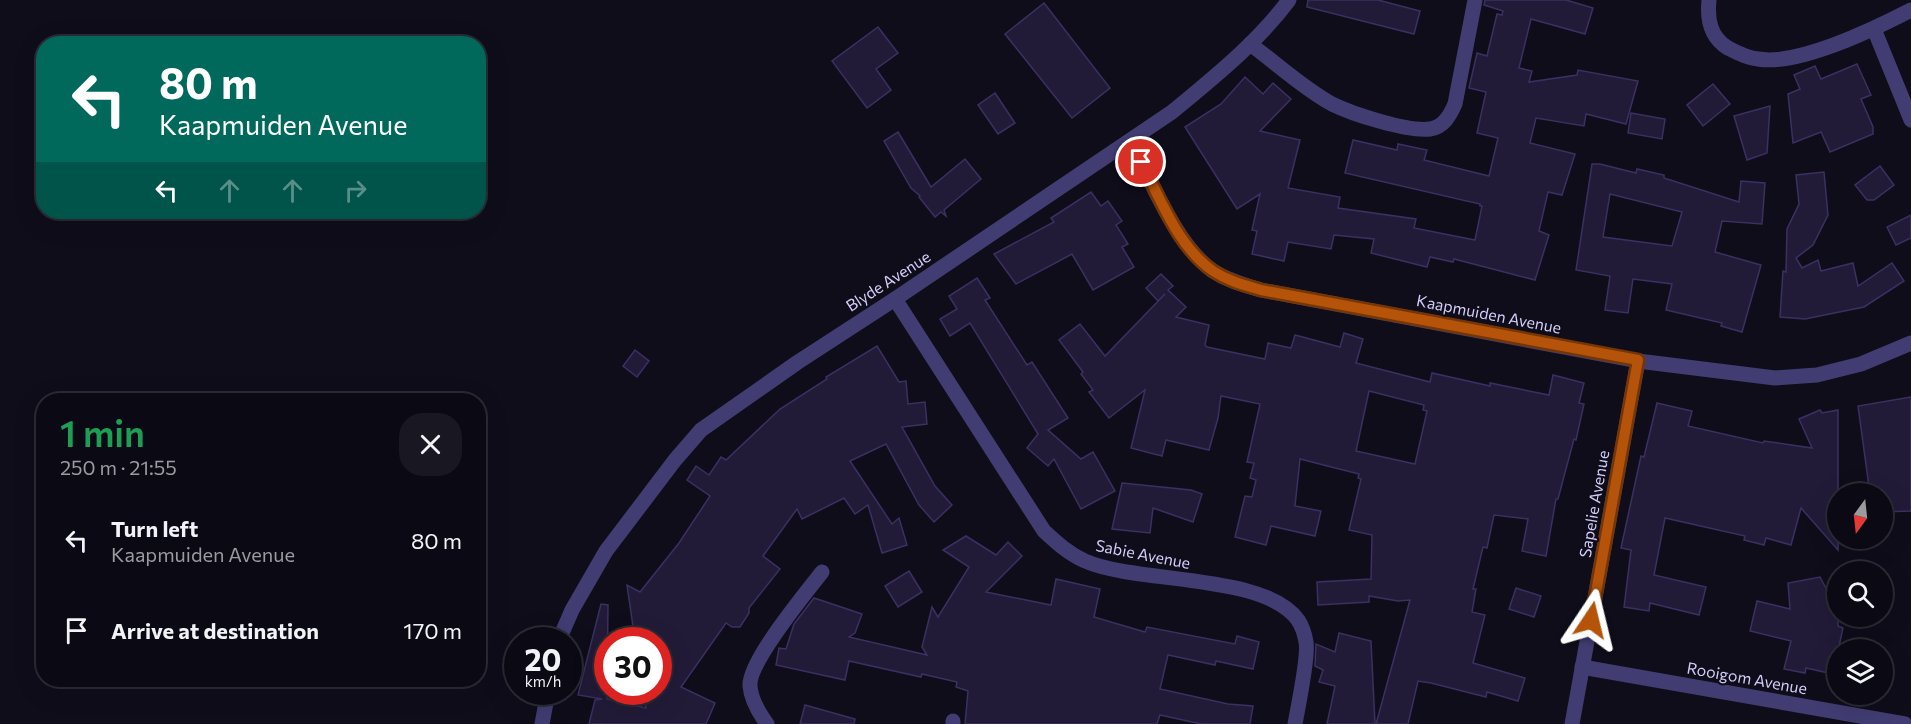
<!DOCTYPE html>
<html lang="en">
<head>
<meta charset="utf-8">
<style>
  :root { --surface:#0b0a14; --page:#191822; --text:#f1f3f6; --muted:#9a9aa0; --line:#2b2b34 }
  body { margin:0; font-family:Commissioner,sans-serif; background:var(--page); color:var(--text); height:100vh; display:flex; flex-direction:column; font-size:22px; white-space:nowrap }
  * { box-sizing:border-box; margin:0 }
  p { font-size:20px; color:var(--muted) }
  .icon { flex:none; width:33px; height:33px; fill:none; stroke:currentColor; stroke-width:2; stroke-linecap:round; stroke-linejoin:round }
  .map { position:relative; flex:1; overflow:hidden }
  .drawer { position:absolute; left:36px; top:393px; width:450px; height:294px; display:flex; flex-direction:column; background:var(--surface); border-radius:24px; box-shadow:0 6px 24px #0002,0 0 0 2px var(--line) }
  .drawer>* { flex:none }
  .guide { position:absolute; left:36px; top:36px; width:450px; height:183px; border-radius:24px; box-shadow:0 6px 24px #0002,0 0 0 2px var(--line); background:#00695c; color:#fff; overflow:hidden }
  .needle { width:39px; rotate:195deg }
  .buttons { position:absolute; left:1827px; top:483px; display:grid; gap:12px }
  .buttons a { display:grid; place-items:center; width:66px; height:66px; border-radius:50%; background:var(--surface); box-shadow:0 6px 24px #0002,0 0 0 2px var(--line); font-size:30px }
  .speed { position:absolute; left:504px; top:627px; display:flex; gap:12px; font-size:30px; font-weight:700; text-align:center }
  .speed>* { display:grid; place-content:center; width:78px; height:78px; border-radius:50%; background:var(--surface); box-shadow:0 6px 24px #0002,0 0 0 2px var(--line); line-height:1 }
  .speed small { font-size:15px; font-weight:400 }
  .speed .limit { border:9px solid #d22; background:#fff; color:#111 }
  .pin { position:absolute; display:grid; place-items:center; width:51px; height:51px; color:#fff; margin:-26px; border:3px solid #fff; border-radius:50%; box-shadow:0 2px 6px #0007 }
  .me { position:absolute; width:66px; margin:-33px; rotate:10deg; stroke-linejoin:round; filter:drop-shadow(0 0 4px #0008) }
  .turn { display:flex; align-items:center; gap:21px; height:126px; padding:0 24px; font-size:27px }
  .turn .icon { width:78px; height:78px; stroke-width:2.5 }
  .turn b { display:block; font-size:42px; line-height:51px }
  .lanes { display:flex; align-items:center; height:57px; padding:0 24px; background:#0003; justify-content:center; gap:30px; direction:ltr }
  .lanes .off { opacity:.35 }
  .round { display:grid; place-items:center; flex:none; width:63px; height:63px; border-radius:24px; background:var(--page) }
  .summary { display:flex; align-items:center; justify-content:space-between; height:102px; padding:0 24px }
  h1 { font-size:36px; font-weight:600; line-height:45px; color:#1e9e55 }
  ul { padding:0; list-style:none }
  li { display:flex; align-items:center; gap:18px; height:90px; padding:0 24px }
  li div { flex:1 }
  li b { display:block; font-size:22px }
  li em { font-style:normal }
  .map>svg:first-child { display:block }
</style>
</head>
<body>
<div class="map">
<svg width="1911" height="724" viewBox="0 0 1911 724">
  <rect width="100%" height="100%" fill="#0f0d1a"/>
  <!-- building -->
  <g fill="#221b38" stroke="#3b3062" stroke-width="1.5" fill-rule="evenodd">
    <polygon points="1308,0 1378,0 1420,11 1414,34 1307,7"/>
    <polygon points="1485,0 1566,0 1593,8 1585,34 1531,19 1519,68 1532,71 1529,82 1577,75 1578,70 1638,81 1626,124 1586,114 1584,126 1536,118 1530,143 1575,154 1562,195 1548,192 1539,231 1549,235 1535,280 1454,259 1453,262 1430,257 1427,267 1371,253 1374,239 1334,235 1331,249 1288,242 1284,261 1252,254 1257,231 1252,230 1260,194 1237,209 1185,127 1221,104 1245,77 1263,94 1273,83 1291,99 1260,131 1300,140 1288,188 1340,197 1338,208 1416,219 1414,228 1475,240 1482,206 1480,206 1480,204 1345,173 1353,140 1397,150 1398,144 1427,150 1424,160 1489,176 1498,138 1477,133 1486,92 1469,88 1477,53 1487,56 1497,14 1502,15 1503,11 1484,5"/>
    <polygon points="1044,3 1110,88 1072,118 1005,34"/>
    <polygon points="878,27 898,53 876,69 891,90 867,108 832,61"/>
    <polygon points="1857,64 1871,95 1861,99 1873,127 1873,134 1830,152 1821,132 1793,143 1788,94 1800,89 1794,75 1815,66 1821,79"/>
    <polygon points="1713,84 1730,104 1703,126 1687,105"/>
    <polygon points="995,93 1015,123 998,134 978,105"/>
    <polygon points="1770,106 1767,153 1747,160 1734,116"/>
    <polygon points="1631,113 1665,119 1662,139 1628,133"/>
    <polygon points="898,132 931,187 965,159 981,179 944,210 946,216 941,212 935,217 919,197 920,196 911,188 884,141"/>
    <path d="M 1592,164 L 1600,164 L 1636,173 L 1637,169 L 1664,175 L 1664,178 L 1739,202 L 1741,181 L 1765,183 L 1762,224 L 1722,221 L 1715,252 L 1761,265 L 1742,332 L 1721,326 L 1722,323 L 1666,310 L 1672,284 L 1633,279 L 1628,313 L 1605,310 L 1610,276 L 1576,270 ZM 1610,194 L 1682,212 L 1672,246 L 1603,237 Z"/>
    <polygon points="1880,166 1894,185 1874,200 1867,200 1855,185"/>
    <polygon points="1824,172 1828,215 1813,245 1796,258 1802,268 1818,260 1821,271 1853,263 1858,286 1892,263 1904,281 1864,307 1805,319 1780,317 1783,271 1786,272 1787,229 1799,204 1796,175"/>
    <polygon points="1091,192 1101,206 1108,201 1122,221 1116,225 1128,244 1122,247 1134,267 1093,290 1072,254 1016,284 994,254 1054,222 1051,218"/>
    <polygon points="1911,215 1911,238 1896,245 1887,227"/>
    <path d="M 1161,274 L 1173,286 L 1168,290 L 1186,307 L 1176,317 L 1209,325 L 1205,345 L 1207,347 L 1265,359 L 1268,343 L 1291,348 L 1295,335 L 1340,347 L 1344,333 L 1363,339 L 1356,363 L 1430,382 L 1432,373 L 1490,386 L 1490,383 L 1549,395 L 1553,375 L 1584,383 L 1579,403 L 1584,404 L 1576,440 L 1574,439 L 1558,499 L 1556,499 L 1546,556 L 1522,551 L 1528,519 L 1494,515 L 1487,548 L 1483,547 L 1473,589 L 1476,589 L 1472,612 L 1485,615 L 1473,663 L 1525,678 L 1518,701 L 1487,692 L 1486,697 L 1431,683 L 1418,681 L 1408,724 L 1376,724 L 1410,600 L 1398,601 L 1369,596 L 1369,602 L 1318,605 L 1317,582 L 1371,579 L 1372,535 L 1349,530 L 1361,479 L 1358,478 L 1359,474 L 1300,459 L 1295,506 L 1321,511 L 1315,536 L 1271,526 L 1266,545 L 1235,537 L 1245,496 L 1252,497 L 1256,480 L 1250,478 L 1254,463 L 1247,462 L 1260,404 L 1221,396 L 1218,418 L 1209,450 L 1166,440 L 1162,456 L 1131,448 L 1145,390 L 1109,418 L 1089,392 L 1093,390 L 1081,374 L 1083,372 L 1059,340 L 1080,324 L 1105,356 L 1165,294 L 1158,301 L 1146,288 ZM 1369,391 L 1424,405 L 1423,410 L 1427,411 L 1415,464 L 1356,451 Z"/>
    <polygon points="977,278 990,298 985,300 1027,365 1032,362 1068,418 1048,430 1081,459 1093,452 1115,491 1081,509 1054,459 1048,466 1027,448 1038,434 970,323 950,336 940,319 957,309 949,296"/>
    <polygon points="877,346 899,382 906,381 908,404 925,402 927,424 902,427 935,486 952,505 934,522 919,505 886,444 850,461 892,524 899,518 907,545 882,553 868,505 855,514 844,498 802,519 797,509 763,556 780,569 749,608 749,613 740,627 732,627 726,623 681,687 715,703 706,724 589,724 595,700 602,699 578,695 601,604 608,605 607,699 646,708 643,693 658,692 658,640 635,640 627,585 640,592 679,543 710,496 687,480 696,466 709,475 721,457 726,460 780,409 827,379 826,377"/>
    <polygon points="635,350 649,361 637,377 623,366"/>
    <polygon points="1911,397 1911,511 1882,512 1882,494 1870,494 1858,406"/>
    <polygon points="1657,403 1692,411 1688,426 1763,443 1764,441 1812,448 1799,419 1820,410 1822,413 1838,410 1838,550 1801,508 1791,545 1766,538 1764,545 1744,540 1745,536 1665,518 1654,575 1706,587 1699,615 1650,603 1649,611 1624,607 1631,550 1621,548 1641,456 1644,457"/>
    <polygon points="1122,483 1191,490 1202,494 1193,522 1153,508 1150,533 1112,529"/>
    <polygon points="966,536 996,555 1008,542 1022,556 986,592 1051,605 1056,579 1100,589 1094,617 1145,632 1147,627 1235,644 1237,636 1259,642 1253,669 1216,661 1215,665 1168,655 1160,689 1228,704 1253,706 1250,724 1201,724 1160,715 1157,724 965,724 968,691 956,687 957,682 922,674 921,677 849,661 845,680 776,665 779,648 786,649 794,624 814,598 862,614 855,633 849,637 927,655 922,647 932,607 938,617 969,567 943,550"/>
    <polygon points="909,571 922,592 898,607 885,586"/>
    <polygon points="1820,577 1838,611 1838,626 1843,628 1833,674 1806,668 1805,673 1784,669 1791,641 1750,631 1757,601 1790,609 1788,583"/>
    <polygon points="1516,588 1541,596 1534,617 1509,609"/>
    <polygon points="1339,633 1371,641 1375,724 1327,724 1335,686 1319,682 1323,670 1315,666 1316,644 1335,652"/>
    <polygon points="805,705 855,719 854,724 800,724"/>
  </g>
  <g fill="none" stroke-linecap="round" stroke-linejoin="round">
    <!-- minor -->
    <g stroke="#413d73" stroke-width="15">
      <path d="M 1709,0 C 1707,19 1710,37 1728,48 C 1738,53 1747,58 1758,59 C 1799,66 1874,29 1911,10"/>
      <polyline points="1874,29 1911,120"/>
      <path d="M 1250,44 C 1276,63 1304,89 1332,104 C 1352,114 1408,132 1430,129 C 1444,127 1450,115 1455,104 L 1475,0"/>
      <path d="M 1131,142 C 1151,181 1177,246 1213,271 C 1228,281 1245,285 1261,290 L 1638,361 L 1775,378 L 1817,375 L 1861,364 L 1911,343"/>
      <path d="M 895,299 L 1044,531 C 1057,543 1069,554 1085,561 C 1137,584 1265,573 1298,620 C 1302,626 1305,636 1306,642 C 1309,655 1298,707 1295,724"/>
      <path d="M 559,640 L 572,610 L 606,551 L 675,460 L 701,430 L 798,362 L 895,299 L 1172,112 C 1213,78 1257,43 1289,0"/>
      <polyline points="1582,667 1905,724"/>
      <polyline points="542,724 548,692"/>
      <path d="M 767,724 C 759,713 751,699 750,686 C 748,662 806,593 822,572"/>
      <polyline points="953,724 953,721"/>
      <polyline points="1572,724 1638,361"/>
    </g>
  </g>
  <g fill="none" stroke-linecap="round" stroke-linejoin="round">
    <defs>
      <path id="route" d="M 1141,162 C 1161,199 1177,246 1213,271 C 1228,281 1244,285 1261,290 L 1638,360 L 1591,620"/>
    </defs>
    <!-- route casing -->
    <use href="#route" stroke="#753606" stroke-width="15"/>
    <!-- route -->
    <use href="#route" stroke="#b45309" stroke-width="10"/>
  </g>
  <g text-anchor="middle" stroke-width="4.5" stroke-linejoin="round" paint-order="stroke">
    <!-- street labels -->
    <g font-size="16" fill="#d2ccf9" stroke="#0f0d1a">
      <text transform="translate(888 281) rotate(-33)" y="6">Blyde Avenue</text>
      <text transform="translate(1489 314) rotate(11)" y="6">Kaapmuiden Avenue</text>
      <text transform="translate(1594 504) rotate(-80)" y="6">Sapelie Avenue</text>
      <text transform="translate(1143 554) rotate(11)" y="6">Sabie Avenue</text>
      <text transform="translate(1747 678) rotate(10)" y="6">Rooigom Avenue</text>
    </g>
  </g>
</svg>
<div class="buttons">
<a><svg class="needle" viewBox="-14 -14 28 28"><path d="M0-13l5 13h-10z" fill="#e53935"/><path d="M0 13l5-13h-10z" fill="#9a9aa0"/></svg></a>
<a><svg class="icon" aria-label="search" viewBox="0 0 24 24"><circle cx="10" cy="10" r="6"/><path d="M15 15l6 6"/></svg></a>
<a><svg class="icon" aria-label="layers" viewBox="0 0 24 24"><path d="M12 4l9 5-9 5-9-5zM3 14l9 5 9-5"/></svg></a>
</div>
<div class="speed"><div>20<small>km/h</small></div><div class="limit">30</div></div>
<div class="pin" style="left:1141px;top:162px;background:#d93025"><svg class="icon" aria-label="arrive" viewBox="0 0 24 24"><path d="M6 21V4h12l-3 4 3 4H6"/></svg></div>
<svg class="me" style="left:1591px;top:620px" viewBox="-20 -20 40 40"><path d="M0-17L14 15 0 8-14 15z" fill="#b45309" stroke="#fff" stroke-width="4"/></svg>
<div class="guide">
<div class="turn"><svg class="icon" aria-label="left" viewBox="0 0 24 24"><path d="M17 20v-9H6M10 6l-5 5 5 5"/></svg><div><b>80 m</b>Kaapmuiden Avenue</div></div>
<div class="lanes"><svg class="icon" aria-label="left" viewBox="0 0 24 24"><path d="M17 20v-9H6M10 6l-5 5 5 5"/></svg><svg class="icon off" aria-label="ahead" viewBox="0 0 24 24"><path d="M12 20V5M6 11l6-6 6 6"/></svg><svg class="icon off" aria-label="ahead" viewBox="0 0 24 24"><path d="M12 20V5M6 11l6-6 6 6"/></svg><svg class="icon off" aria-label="right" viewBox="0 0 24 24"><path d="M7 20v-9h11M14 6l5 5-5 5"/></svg></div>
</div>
<section class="drawer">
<div class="summary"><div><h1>1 min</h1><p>250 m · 21:55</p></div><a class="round"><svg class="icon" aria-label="close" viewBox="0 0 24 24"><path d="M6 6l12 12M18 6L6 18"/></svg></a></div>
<ul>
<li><svg class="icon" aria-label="left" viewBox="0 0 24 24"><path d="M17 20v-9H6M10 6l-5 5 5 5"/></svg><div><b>Turn left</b><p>Kaapmuiden Avenue</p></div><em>80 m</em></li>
<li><svg class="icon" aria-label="arrive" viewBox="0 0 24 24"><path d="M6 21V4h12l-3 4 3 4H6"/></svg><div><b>Arrive at destination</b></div><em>170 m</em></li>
</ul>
</section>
</div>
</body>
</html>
